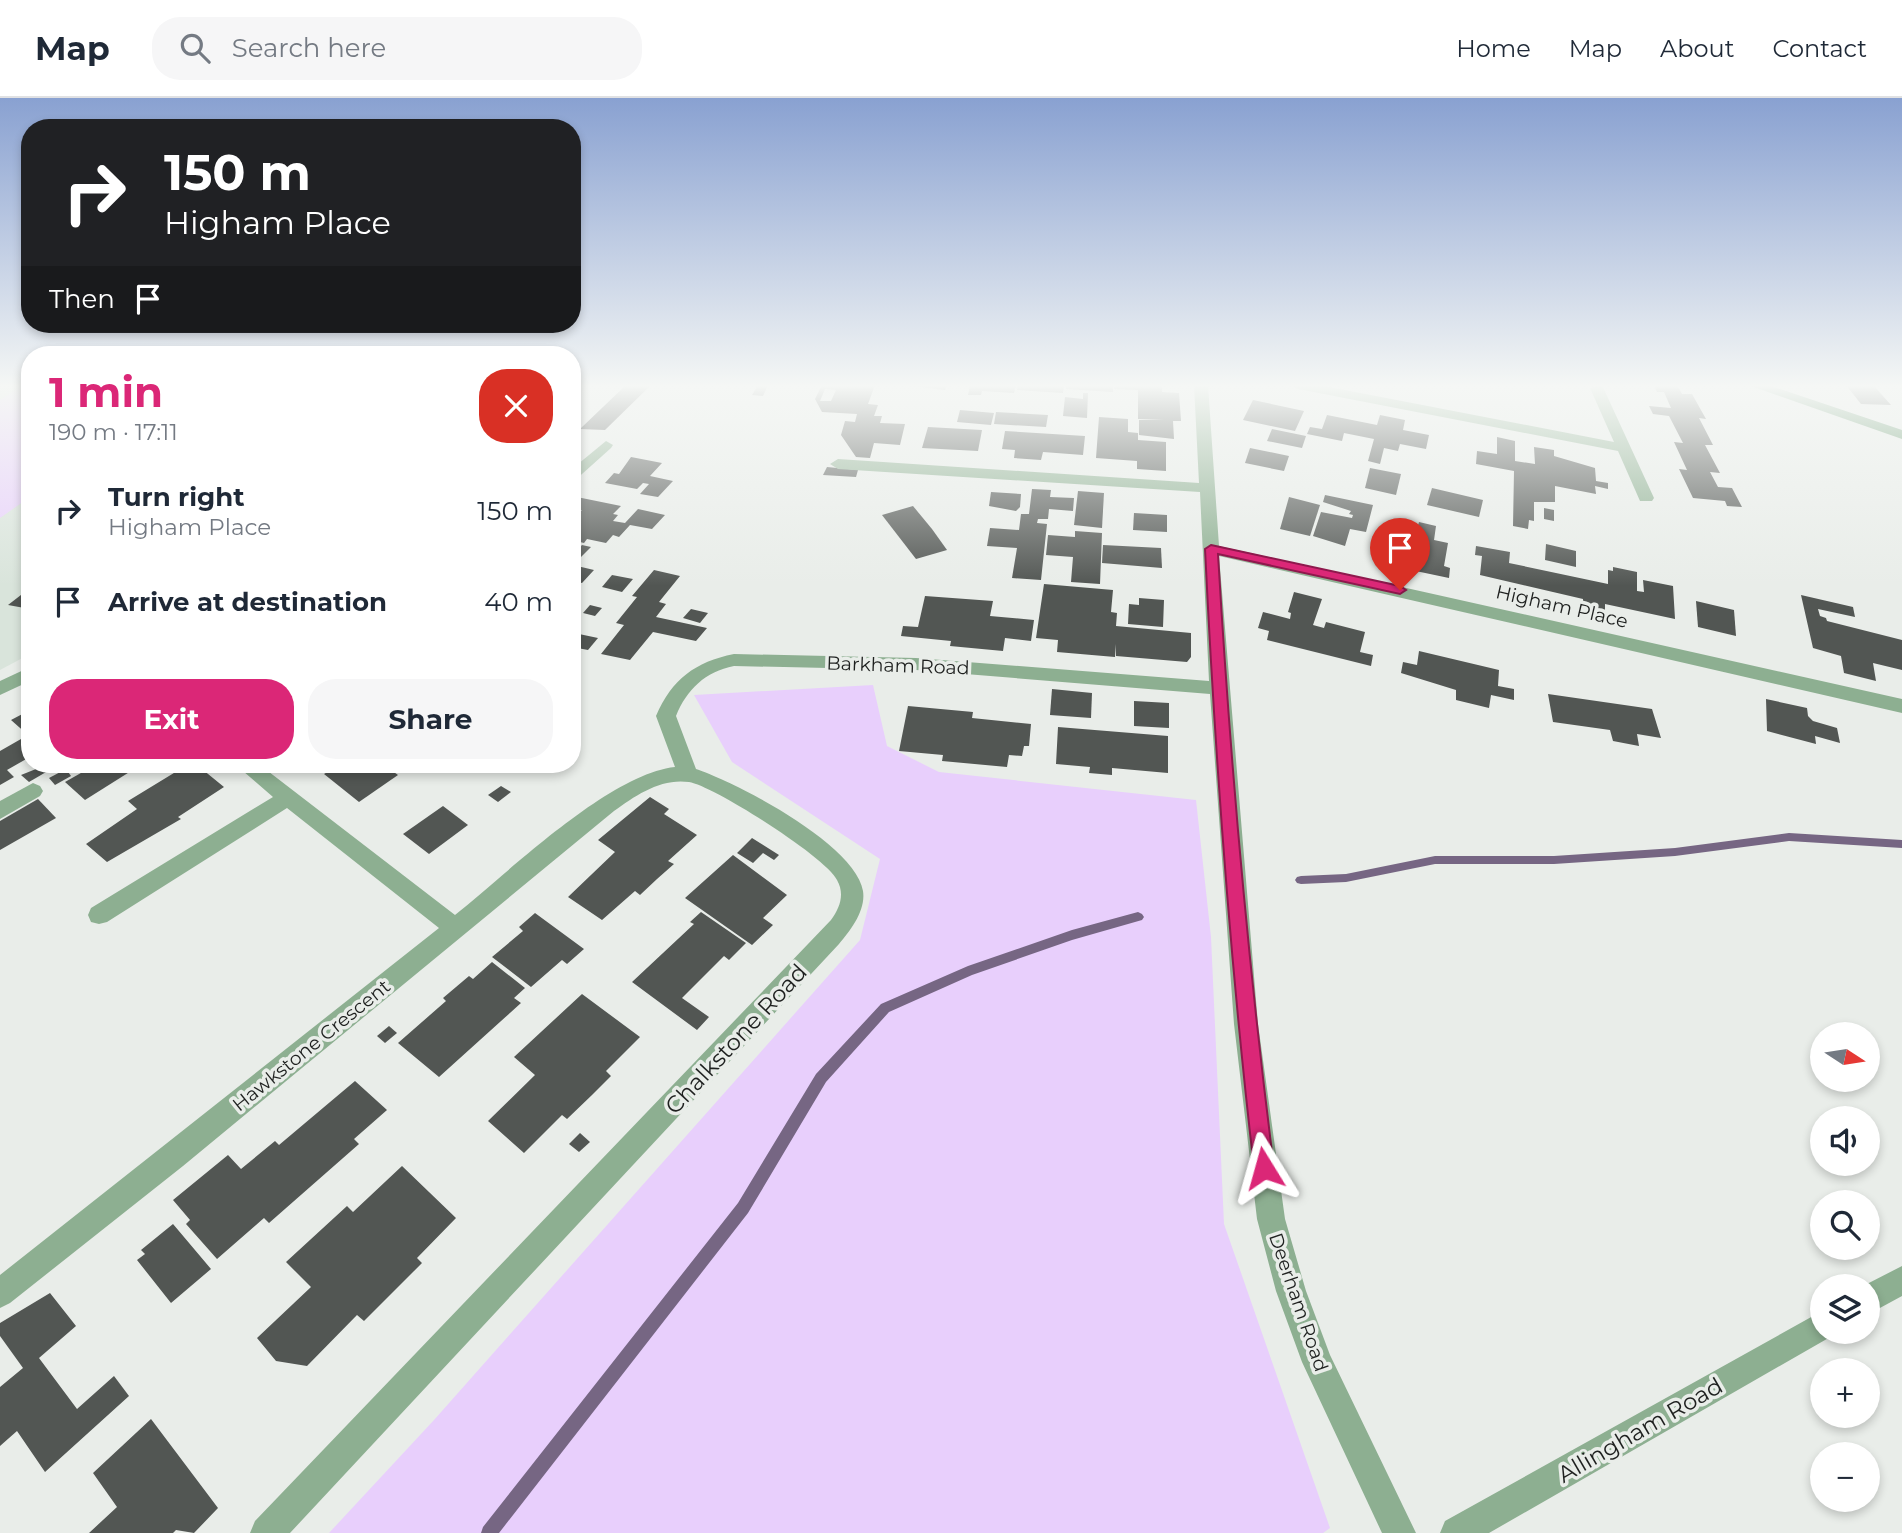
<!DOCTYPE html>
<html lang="en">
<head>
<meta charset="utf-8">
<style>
  :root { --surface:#fff; --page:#f6f6f7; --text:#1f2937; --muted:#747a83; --line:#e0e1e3; --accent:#db2777 }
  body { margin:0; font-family:Montserrat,sans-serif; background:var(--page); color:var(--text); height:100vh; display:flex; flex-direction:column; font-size:26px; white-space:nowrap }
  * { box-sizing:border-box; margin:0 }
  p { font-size:23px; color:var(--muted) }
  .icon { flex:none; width:38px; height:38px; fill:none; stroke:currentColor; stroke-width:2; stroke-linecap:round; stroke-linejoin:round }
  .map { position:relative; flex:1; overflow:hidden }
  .panel { position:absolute; left:21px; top:248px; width:560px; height:427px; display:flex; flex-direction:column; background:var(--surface); border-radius:28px; box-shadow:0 4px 10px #0003 }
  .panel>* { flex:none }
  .hud { position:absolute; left:21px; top:21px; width:560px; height:214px; border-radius:28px; box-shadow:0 4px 10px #0003; background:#202124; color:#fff; overflow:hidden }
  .needle { width:46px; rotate:102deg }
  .tools { position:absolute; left:1810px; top:924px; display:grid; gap:14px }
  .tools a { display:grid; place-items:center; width:70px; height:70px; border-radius:50%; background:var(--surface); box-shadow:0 4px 10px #0003; font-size:35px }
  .pin { position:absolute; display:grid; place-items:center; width:60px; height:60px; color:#fff; margin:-72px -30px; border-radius:50% 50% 50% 0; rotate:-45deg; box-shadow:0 0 7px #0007 }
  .pin .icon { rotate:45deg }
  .me { position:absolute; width:77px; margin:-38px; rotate:352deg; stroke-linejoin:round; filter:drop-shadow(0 0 5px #0008) }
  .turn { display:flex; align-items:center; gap:24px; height:147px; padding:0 28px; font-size:32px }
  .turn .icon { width:91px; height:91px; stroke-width:2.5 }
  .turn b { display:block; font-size:49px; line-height:60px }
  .then { display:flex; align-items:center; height:66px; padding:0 28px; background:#0003; gap:14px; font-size:26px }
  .round { display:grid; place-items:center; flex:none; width:74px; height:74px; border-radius:28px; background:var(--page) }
  .summary { display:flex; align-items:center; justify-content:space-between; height:119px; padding:0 28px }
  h1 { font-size:42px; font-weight:700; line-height:52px; color:var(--accent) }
  .action { display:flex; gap:14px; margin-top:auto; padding:14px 28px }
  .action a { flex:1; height:80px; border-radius:28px; background:var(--accent); color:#fff; font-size:28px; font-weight:700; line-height:80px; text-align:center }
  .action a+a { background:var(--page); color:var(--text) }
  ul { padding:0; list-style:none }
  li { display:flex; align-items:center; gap:21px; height:91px; padding:0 28px }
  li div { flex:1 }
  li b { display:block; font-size:26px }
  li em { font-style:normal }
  header { display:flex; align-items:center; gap:42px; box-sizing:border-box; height:98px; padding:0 35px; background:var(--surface); border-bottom:2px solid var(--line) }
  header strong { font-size:33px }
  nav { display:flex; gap:38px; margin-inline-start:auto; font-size:24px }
  .search { width:490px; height:63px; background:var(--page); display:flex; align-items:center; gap:18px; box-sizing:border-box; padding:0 24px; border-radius:28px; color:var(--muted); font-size:26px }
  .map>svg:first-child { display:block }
</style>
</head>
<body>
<header>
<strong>Map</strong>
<div class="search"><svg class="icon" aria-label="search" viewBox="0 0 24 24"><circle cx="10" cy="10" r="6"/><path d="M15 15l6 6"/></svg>Search here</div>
<nav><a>Home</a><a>Map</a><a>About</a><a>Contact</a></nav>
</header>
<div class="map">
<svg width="1902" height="1435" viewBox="0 0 1902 1435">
  <rect width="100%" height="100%" fill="#e9ede9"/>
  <!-- built -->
  <polygon fill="#d9e4db" points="0,287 30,287 30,556 0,572"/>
  <!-- green -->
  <g fill="#e8cffc">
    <polygon points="14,287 30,287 30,399 0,420 0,302 20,289"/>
    <polygon points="873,587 887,648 939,674 1196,702 1211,839 1224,1126 1330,1430 1323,1435 329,1435 434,1322 860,842 880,761 732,664 694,597"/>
  </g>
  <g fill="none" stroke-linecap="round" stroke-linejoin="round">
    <!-- stream -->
    <g fill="#766683" fill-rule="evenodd">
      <polygon points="1789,735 1902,742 1902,750 1789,743 1675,758 1554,766 1435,766 1346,784 1301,786 1297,785 1295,782 1297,779 1301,778 1346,776 1435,758 1554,758 1675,750"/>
      <polygon points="1138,814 1142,816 1144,819 1142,822 1072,842 972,877 889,914 826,984 748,1115 499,1435 481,1435 483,1429 738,1105 816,976 881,906 968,868 1072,832"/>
    </g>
  </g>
  <!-- building -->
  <g fill="#525653" fill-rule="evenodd">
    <polygon points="626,287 651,287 605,332 580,331"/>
    <polygon points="758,287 768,287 763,298 752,297"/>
    <path d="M 822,287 L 875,287 L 868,306 L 878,307 L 874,318 L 882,318 L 880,325 L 905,326 L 900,347 L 874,345 L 870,360 L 856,359 L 841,337 L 845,323 L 855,324 L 857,316 L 822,314 L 815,301 ZM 825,291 L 836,292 L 831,303 L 820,303 Z"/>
    <polygon points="905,287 947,287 945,292"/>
    <polygon points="970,287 1016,287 1014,295 982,293 981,297 968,297"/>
    <polygon points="1018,287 1064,287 1063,295 1017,292"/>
    <polygon points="1066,287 1113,287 1113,294 1066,291"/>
    <polygon points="1115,287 1162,287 1162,294 1179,295 1181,323 1173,323 1174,341 1139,337 1139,322 1164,322 1138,321 1138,292 1114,291"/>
    <polygon points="1654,287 1677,287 1682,296 1692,296 1706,321 1699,320 1713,347 1705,347 1720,375 1710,374 1718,389 1732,390 1742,409 1727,408 1725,403 1693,400 1679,371 1687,372 1674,344 1683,345 1669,318 1653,316 1649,308 1671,310 1664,294 1657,294"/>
    <polygon points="1846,287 1873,287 1891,307 1861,306"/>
    <polygon points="1083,295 1088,295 1087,320 1063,318 1065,299 1083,301"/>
    <polygon points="1253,302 1304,313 1295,333 1243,322"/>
    <polygon points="960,312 994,315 991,327 957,324"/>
    <polygon points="996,314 1048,317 1046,329 994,326"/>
    <polygon points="1327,317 1377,327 1380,317 1405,322 1403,332 1429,337 1426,351 1400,346 1398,353 1384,350 1380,366 1368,363 1374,341 1344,335 1342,343 1307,336 1310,329 1322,331"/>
    <polygon points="1099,319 1128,321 1128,334 1138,335 1138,342 1166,344 1166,373 1137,371 1137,363 1096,360"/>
    <polygon points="928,329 982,332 978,353 922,350"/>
    <polygon points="1272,331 1306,338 1302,350 1267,343"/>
    <polygon points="1005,333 1085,338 1083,357 1043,354 1041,362 1014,360 1015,352 1002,351"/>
    <polygon points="1497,339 1515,343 1515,363 1535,366 1534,349 1554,352 1554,358 1595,370 1596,383 1608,385 1608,391 1595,388 1596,396 1555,388 1555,404 1534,404 1534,423 1529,422 1528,431 1513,428 1514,373 1476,366 1477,353 1497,356"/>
    <polygon points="1250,350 1289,358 1284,373 1245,365"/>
    <polygon points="631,359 662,365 650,378 673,383 658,399 640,396 649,386 643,385 637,391 605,385 614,375 619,376"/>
    <polygon points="827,369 858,372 856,379 823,377"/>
    <polygon points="1370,370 1401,376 1396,397 1365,390"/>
    <polygon points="1432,390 1483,402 1479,419 1427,407"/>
    <polygon points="1032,391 1051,392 1050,399 1074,400 1073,413 1049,411 1048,421 1038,421 1037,425 1047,426 1041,482 1012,480 1017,450 987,448 990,430 1019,432 1021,416 1029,416"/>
    <polygon points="1078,393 1104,395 1102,430 1074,427"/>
    <polygon points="991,394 1021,396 1020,409 1016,413 989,408"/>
    <polygon points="1325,397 1373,407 1366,434 1350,431 1345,448 1313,438 1321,414 1352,420 1353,417 1349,416 1351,413 1323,404"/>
    <polygon points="572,398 621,408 613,416 618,417 613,423 625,425 638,411 665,417 652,431 630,427 619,439 613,437 606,445 587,441 584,445 572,442 572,420 582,412 578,412 572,418"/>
    <polygon points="1289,399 1320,407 1310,438 1280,431"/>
    <polygon points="913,408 932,431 947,452 916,461 882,417"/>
    <polygon points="1544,410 1554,412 1554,423 1544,421"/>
    <polygon points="1134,415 1167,417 1167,434 1133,432"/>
    <polygon points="1419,424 1436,428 1434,442 1448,445 1444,468 1450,470 1449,480 1411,472 1413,460 1379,453 1386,425 1417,431"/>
    <polygon points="1075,433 1102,435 1100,486 1071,484 1073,459 1046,457 1048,437 1075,439"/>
    <polygon points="1546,446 1576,453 1576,469 1545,462"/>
    <polygon points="582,447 591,449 573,467 594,472 582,485 572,483 572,451 577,452"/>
    <polygon points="1103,447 1161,450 1162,470 1102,465"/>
    <polygon points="1476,448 1510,454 1509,465 1608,486 1608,472 1613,473 1613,469 1637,474 1637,493 1644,494 1643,482 1673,488 1675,521 1605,506 1605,512 1583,507 1583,501 1480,477 1482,458 1475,457"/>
    <polygon points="654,472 680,478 659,504 666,506 656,519 707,530 696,543 653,534 630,562 601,556 624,527 616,525 637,499 632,498"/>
    <polygon points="612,477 633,481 622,494 602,489"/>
    <polygon points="1044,486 1113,492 1111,514 1117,515 1116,528 1191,535 1191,559 1187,564 1116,558 1116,546 1115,559 1057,554 1058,542 1036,540"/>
    <polygon points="30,490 30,511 8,507"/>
    <polygon points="1294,494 1322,501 1313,527 1324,530 1326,524 1365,534 1360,554 1373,557 1371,568 1267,542 1269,533 1258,530 1263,514 1290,521 1291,515 1288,514"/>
    <polygon points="1801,497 1853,509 1855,519 1818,511 1820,518 1826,520 1827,523 1902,542 1902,572 1873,565 1876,583 1844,575 1841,558 1813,550"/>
    <polygon points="925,498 993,503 990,518 1034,522 1031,543 1005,540 1003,553 950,548 951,543 901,538 903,528 918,529"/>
    <polygon points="1139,500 1164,502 1163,529 1128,526 1129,506 1139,507"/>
    <polygon points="1696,503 1734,512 1736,538 1698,529"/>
    <polygon points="590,507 602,510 595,518 583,515"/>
    <polygon points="691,511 708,515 700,525 683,520"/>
    <polygon points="579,536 598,540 588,552 572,549"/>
    <polygon points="1419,553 1499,572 1498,588 1514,591 1514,602 1491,597 1489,610 1456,602 1456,592 1401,575 1403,564 1417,567"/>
    <polygon points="1052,591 1092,595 1091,620 1050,617"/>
    <polygon points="1548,596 1652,611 1661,640 1637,636 1639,648 1613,643 1610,632 1553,624"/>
    <polygon points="1766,601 1807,610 1808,618 1813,623 1837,630 1840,645 1815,638 1816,646 1767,633"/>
    <polygon points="1134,603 1169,605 1169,630 1134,628"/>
    <polygon points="908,608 973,614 972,620 1031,626 1029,648 1024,648 1022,658 1009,657 1007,669 942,663 943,657 899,653"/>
    <polygon points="30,612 30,662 28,660 7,672 14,679 0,687 0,653 28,637 11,622"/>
    <polygon points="1058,629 1168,638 1168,675 1112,670 1112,677 1089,675 1090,669 1056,666"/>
    <polygon points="46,667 53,670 29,684 21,677"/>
    <polygon points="95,667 138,667 139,668 85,702 65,684"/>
    <polygon points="187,667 197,667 224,689 178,719 181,721 107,764 86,746 137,711 128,703"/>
    <polygon points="339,667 384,667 398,677 359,704 324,676"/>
    <polygon points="66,671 71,678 55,687 49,680"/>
    <polygon points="501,688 511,694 498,704 488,697"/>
    <polygon points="650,699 669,711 664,716 697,737 668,763 674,766 657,781 640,797 635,793 602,822 568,799 615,754 598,742"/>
    <polygon points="38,701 56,720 0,752 0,723"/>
    <polygon points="443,708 468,727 429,756 403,736"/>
    <polygon points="752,740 779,757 774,762 763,755 753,765 737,755"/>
    <polygon points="733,757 787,797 763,820 773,827 752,847 685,800"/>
    <polygon points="701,814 746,845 729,862 724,858 682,900 709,919 697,932 632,884 694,826 690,824"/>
    <polygon points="535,815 584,851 567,866 562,862 531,889 492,859 523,833 519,829"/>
    <polygon points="492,864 525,890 514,900 521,905 439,979 398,945 446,903 443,900 469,878 473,881"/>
    <polygon points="582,896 640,939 606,973 611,978 592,997 567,1021 562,1017 524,1055 488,1023 535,977 514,959"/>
    <polygon points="389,928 397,935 385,945 377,938"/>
    <polygon points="355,983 387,1012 354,1041 359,1046 269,1125 264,1120 217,1161 186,1126 190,1122 173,1102 228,1057 241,1071 275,1043 279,1047"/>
    <polygon points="580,1035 590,1044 579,1054 569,1046"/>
    <polygon points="402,1068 456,1120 417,1160 422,1165 364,1223 357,1217 307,1268 276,1263 257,1240 311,1189 286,1164 347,1108 353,1114"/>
    <polygon points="173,1126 211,1171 171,1205 137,1162 145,1156 141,1152"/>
    <polygon points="50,1195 76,1228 39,1260 77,1311 114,1278 129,1298 45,1374 17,1333 0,1348 0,1289 23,1270 0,1238 0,1225"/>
    <polygon points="151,1321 218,1410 194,1435 176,1432 173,1435 89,1435 117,1409 93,1375"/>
  </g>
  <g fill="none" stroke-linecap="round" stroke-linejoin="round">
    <!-- street -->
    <g fill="#8daf91" fill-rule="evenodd">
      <path d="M 1194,287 L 1208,287 L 1219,448 L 1902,601 L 1902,615 L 1219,458 L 1258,926 L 1285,1121 L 1306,1193 L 1330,1257 L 1416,1435 L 1382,1435 L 1302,1264 L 1276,1193 L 1257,1121 L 1234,926 L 1210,596 L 916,572 L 734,568 C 705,574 687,591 676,618 L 696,671 C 738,685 856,747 863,793 C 866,812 851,832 839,846 L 290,1435 L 250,1435 L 255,1423 L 831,822 C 840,810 845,796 837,782 C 827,760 714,688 689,684 C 661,680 636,697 614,713 L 183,1068 L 10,1205 L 0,1210 L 0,1177 L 439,830 L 287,710 L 107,824 L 99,826 L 91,824 L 88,817 L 91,810 L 273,699 L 236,667 L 260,667 L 455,817 C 509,774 609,676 675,669 L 656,618 C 672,581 695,564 734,556 L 916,560 L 1209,583 L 1200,394 L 838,371 L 830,366 L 838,361 L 1199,385 Z"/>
      <polygon points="1291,287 1319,287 1614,344 1590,290 1602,287 1654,400 1652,403 1640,403 1618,353 1298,291"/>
      <polygon points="606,343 613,347 611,350 572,385 572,371"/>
      <polygon points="30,569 30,583 0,597 0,583"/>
      <polygon points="33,685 40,688 43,693 40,698 0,721 0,703"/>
      <polygon points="1902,1168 1902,1198 1867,1217 1867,1188 1863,1188"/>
      <polygon points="1822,1213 1822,1234 1834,1234 1832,1238 1489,1435 1440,1435 1445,1423"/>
    </g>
    <!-- secondary -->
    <polygon fill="#5d9165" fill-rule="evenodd" points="1748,287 1768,287 1902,332 1902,341"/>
  </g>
  <!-- sky -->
  <linearGradient id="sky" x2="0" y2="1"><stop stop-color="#89a1d1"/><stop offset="0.59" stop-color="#f5f7f5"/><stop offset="1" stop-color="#f5f7f5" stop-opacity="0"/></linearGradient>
  <rect width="1902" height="488" fill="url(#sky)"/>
  <!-- route -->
  <path fill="#db2777" stroke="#8e194d" stroke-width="2" d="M 1211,447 L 1400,488 L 1406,492 L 1400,496 L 1218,456 C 1230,661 1248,866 1274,1070 L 1271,1077 L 1264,1080 L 1257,1077 L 1254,1070 C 1230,864 1215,658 1205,451 Z"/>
  <g text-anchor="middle" stroke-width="7" stroke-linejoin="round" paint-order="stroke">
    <!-- street labels -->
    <g font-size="19" fill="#1e201f" stroke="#e9ede9">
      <text transform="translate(1562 508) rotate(13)" y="7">Higham Place</text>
      <text transform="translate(898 567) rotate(2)" y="7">Barkham Road</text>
      <text transform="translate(311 947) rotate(-39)" y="7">Hawkstone Crescent</text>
      <text transform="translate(1299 1204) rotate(71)" y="7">Deerham Road</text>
    </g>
    <!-- near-street labels -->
    <g font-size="23" fill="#1e201f" stroke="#e9ede9">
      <text transform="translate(736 941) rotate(-47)" y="8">Chalkstone Road</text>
      <text transform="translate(1640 1332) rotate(-30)" y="8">Allingham Road</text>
    </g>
  </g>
</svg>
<div class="tools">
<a><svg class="needle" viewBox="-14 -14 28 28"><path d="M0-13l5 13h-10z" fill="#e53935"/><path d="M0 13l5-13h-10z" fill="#747a83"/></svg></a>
<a><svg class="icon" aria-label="sound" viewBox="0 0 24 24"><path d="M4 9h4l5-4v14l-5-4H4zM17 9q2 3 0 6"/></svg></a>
<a><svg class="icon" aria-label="search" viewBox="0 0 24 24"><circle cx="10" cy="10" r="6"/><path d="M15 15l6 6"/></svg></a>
<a><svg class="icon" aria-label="layers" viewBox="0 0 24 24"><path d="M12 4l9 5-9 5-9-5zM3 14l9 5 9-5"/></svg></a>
<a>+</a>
<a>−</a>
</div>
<div class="pin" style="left:1400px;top:492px;background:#d93025"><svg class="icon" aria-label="arrive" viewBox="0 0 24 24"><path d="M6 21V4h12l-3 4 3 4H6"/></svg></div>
<svg class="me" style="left:1264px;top:1070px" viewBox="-20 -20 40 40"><path d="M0-17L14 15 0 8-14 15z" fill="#db2777" stroke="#fff" stroke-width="4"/></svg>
<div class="hud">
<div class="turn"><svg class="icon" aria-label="right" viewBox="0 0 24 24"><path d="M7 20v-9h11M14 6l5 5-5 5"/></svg><div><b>150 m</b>Higham Place</div></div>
<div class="then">Then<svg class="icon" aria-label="arrive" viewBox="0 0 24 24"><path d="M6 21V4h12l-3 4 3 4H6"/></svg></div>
</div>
<section class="panel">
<div class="summary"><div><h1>1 min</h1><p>190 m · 17:11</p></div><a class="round" style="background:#d93025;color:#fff"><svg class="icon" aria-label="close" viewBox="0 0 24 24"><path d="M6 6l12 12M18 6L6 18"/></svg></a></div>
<ul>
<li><svg class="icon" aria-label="right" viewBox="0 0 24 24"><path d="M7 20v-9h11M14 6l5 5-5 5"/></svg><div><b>Turn right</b><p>Higham Place</p></div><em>150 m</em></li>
<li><svg class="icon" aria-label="arrive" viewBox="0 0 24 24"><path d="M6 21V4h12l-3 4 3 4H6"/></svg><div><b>Arrive at destination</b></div><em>40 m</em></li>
</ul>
<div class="action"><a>Exit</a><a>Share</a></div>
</section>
</div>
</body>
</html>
